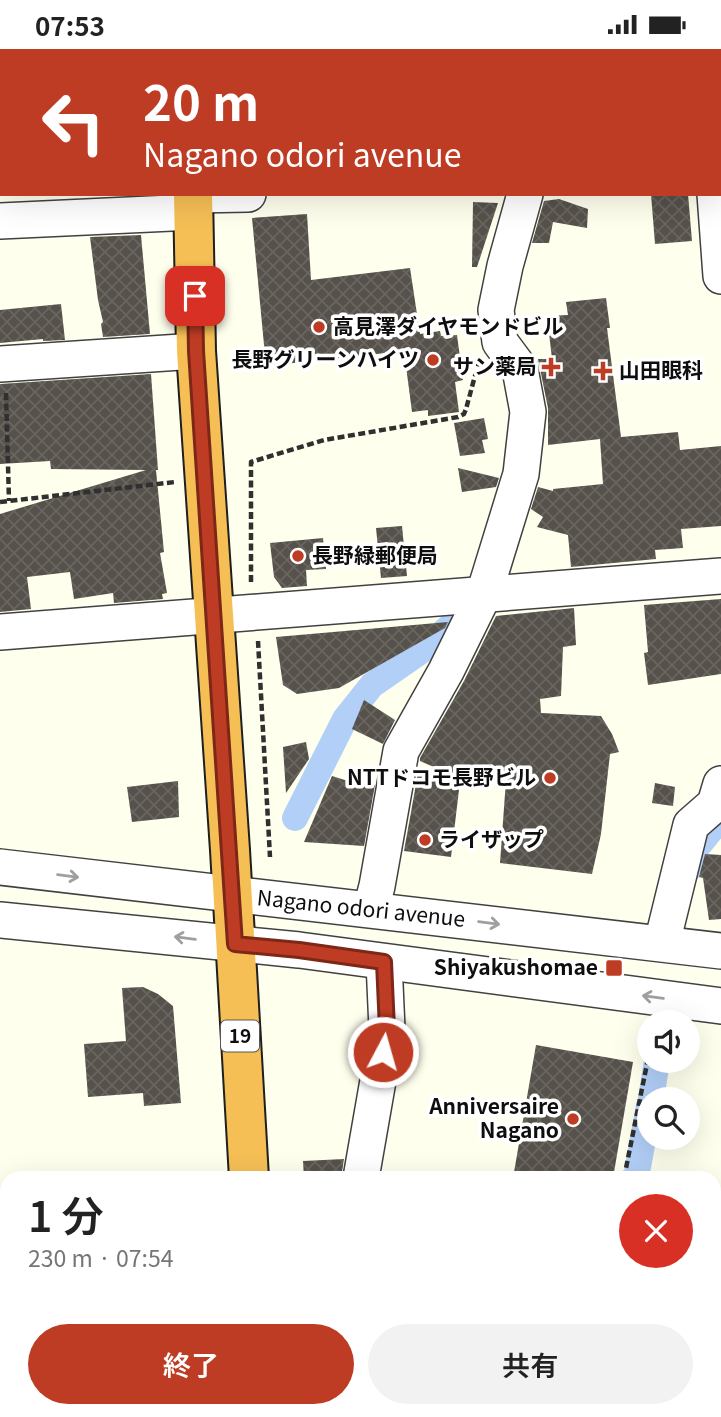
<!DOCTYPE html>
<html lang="ja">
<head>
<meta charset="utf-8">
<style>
  :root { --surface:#fff; --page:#f2f2f2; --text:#222; --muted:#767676; --accent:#bf3c24 }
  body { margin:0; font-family:Georgia,"Noto Sans JP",serif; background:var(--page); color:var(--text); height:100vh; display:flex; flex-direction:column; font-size:26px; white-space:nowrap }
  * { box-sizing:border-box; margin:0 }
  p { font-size:23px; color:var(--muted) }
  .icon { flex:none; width:38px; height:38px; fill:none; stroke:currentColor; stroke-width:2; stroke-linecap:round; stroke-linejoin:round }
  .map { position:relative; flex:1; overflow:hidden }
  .sheet { position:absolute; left:0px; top:1122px; width:721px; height:247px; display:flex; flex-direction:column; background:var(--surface); border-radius:21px 21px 0 0; box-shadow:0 7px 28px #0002 }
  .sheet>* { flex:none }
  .guide { position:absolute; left:0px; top:0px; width:721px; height:147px; box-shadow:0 7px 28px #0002; background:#bf3c24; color:#fff; overflow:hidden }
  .fabs { position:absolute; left:637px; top:961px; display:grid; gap:14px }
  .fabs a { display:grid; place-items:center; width:63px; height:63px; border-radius:50%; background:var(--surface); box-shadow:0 7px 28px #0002; font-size:35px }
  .pin { position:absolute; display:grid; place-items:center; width:60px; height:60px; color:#fff; margin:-30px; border-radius:14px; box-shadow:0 4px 10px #0006 }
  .me { position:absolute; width:77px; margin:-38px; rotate:6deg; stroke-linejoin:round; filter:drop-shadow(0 0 5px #0008) }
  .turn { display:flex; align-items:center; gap:24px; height:147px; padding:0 28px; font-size:32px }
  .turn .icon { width:91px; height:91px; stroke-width:2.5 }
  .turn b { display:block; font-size:49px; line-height:60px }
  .round { display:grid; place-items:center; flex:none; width:74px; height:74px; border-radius:37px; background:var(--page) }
  .summary { display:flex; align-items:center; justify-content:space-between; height:119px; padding:0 28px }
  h1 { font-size:42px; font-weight:600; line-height:52px }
  .cta { display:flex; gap:14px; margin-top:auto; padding:14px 28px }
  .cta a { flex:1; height:80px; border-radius:42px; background:var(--accent); color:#fff; font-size:28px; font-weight:600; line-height:80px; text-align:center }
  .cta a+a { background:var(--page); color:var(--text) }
  .status { display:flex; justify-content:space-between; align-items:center; height:49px; padding:0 35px; background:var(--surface); direction:ltr }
  .status svg { height:19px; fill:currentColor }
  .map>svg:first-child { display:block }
</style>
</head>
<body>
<div class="status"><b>07:53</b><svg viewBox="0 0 49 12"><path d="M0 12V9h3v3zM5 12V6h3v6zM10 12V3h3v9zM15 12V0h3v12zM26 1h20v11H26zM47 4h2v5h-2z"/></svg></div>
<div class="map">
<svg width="721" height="1368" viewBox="0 0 721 1368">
  <defs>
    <pattern id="grass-tufts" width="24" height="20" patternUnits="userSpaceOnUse" patternTransform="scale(1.75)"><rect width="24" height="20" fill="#c7eab7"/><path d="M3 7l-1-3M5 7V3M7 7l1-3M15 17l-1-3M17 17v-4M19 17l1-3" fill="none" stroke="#aac89c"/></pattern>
    <pattern id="building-cross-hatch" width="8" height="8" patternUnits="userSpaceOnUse" patternTransform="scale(1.75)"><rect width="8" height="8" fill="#56514a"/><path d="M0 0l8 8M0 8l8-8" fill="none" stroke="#696560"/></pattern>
  </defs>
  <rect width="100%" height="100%" fill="#ffe"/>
  <!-- grass -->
  <rect fill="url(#grass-tufts)" x="243" y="0" width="255" height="2"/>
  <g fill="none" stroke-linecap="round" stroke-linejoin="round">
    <!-- canal -->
    <g stroke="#b2cff7" stroke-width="26">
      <polyline points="295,769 345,670 372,636 427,598 456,572"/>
      <polyline points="690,819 694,802 721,769"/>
      <polyline points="651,1050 657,1012"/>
      <polyline points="636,1129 649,1057"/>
      <polyline points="706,1362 707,1368"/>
    </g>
  </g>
  <!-- building -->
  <g fill="url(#building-cross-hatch)">
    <polygon points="651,145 688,145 692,192 655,195"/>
    <polygon points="559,150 588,160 587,179 553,173 549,194 532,194 544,152"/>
    <polygon points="473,153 498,154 477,218 472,218"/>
    <polygon points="307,165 311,231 410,219 420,285 440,282 441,287 457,286 463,331 455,333 459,363 428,367 428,361 412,363 404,302 266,317 252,169"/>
    <polygon points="141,186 150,285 103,288 101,275 103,273 98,251 90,188"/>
    <polygon points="606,249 610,279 607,279 621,388 678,383 680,401 721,397 721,477 681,480 683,499 655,501 656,510 571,518 568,486 537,478 543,468 531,460 538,438 553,442 553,440 603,435 600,390 548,396 548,359 538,310 552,310 547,267 568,266 566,253"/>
    <polygon points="61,255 65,291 43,292 43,290 0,294 0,261"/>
    <polygon points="151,325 158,421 156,421 164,503 160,504 167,544 162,545 163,550 114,554 113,544 74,550 70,523 27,528 31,560 0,563 0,465 146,421 51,420 50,412 0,415 0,335"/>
    <polygon points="484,369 488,390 482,391 485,404 460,407 454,374"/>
    <polygon points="458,419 499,429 496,438 462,443"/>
    <polygon points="402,477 407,527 381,529 376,479"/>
    <polygon points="323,489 326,520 306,521 307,537 282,539 274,528 270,494"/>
    <polygon points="721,550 721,625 648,636 644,604 648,603 644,556"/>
    <polygon points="574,559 576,596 563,598 561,647 540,650 541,664 601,667 612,685 619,703 610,705 601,785 592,825 500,814 506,731 461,724 451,808 404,802 418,724 436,719 420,712 420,709 464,632 496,567"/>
    <polygon points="448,573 445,579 339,639 297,645 283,636 276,588"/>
    <polygon points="364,651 395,671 383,695 352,680"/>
    <polygon points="306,693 309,710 286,744 283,698"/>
    <polygon points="332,727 367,738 375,736 364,797 304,793"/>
    <polygon points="178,732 179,768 132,773 127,738"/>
    <polygon points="655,734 675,738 673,757 652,754"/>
    <polygon points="705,805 721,806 721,870 709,871 703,829 699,828"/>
    <polygon points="143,938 158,945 173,957 181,1054 144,1057 143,1044 88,1048 84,995 126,992 122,939"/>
    <polygon points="536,996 633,1013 613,1129 513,1129"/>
    <polygon points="344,1110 341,1129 304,1129 303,1112"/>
  </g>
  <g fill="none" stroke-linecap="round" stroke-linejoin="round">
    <defs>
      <g id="minor">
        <polyline points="515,0 515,2"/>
        <polyline points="704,0 704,2"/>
        <polyline points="715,145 721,227"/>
        <polyline points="193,146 248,145"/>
        <polyline points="0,172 193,163"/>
        <polyline points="0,315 196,302"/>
        <polyline points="0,583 721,527"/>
        <polyline points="0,818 721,902"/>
        <polyline points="371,860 377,837 401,702 446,622 484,545 521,425 528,363 520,320 500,293 496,261 505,217 525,145"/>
        <polyline points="0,871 299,901 721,957"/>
        <polyline points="662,894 691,776 715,755 721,735"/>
        <polyline points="361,1129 387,980 384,913"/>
        <polyline points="358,1362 358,1368"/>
        <polyline points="96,1368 98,1362"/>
        <polyline points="599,1368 603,1362"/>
      </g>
      <g id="highway">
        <polyline points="184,0 184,2"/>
        <polyline points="193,145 196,302 230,801 249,1129"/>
        <polyline points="262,1362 263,1368"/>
      </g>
    </defs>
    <!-- minor casing -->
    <use href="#minor" stroke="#414141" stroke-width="38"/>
    <!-- highway casing -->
    <use href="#highway" stroke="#1f1f1f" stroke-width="42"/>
    <!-- path -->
    <g stroke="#303030" stroke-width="4.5" stroke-dasharray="7 3.5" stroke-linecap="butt">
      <polyline points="146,0 146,2"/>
      <polyline points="233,0 233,2"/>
      <polyline points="238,0 238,2"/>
      <polyline points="6,344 9,452"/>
      <polyline points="0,453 175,433"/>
      <polyline points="251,533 251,413 324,391 458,368 464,365 466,360 479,312"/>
      <polyline points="258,592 270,808"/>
      <polyline points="624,1129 649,1005"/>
      <polyline points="691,1362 692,1368"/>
    </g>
    <!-- minor -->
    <use href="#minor" stroke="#fff" stroke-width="35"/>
    <!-- highway -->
    <use href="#highway" stroke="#f5bf56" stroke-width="38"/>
  </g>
  <!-- one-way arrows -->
  <defs><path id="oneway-shaft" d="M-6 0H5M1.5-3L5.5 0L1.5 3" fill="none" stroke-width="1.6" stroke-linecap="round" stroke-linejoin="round" transform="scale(1.75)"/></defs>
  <g stroke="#9f9f9f">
    <use href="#oneway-shaft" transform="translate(68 827) rotate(7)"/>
    <use href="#oneway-shaft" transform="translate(489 874) rotate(7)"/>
    <use href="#oneway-shaft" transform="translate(185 889) rotate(-173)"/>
    <use href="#oneway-shaft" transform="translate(653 948) rotate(-173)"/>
  </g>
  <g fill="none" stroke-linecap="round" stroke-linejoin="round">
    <defs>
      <polyline id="route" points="195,247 196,302 235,895 299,901 384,913 387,980 383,1003"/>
    </defs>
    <!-- route casing -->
    <use href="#route" stroke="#7c2717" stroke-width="18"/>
    <!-- route -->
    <use href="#route" stroke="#bf3c24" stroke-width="12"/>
  </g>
  <!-- markers -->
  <g fill="#bf3c24" stroke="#fff" stroke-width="2.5">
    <circle cx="319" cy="278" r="7"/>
    <circle cx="433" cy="311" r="7"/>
    <path d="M547.5 307.5h7v7h7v7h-7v7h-7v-7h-7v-7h7z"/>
    <path d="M599.5 311.5h7v7h7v7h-7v7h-7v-7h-7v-7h7z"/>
    <circle cx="298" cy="507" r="7"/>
    <circle cx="550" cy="729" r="7"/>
    <circle cx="425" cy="791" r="7"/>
    <rect x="605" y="910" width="18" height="18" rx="3.5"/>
    <circle cx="573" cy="1070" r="7"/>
  </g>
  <g text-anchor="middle" stroke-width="7" stroke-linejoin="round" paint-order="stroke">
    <!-- shield labels -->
    <rect fill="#fff" stroke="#565656" stroke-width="2" x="221" y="971.5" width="38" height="31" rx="5"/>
    <g font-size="19" font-weight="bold" fill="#0e0e0e">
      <text x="240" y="994">19</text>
    </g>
    <!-- poi labels -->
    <g font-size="21" font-weight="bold" fill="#0e0e0e" stroke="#fff" text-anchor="end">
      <text x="333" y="285" text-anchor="start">高見澤ダイヤモンドビル</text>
      <text x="419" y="318">長野グリーンハイツ</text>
      <text x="537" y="325">サン薬局</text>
      <text x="619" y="329" text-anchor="start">山田眼科</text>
      <text x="312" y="514" text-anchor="start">長野緑郵便局</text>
      <text x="536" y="736">NTTドコモ長野ビル</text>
      <text x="439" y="798" text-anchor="start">ライザップ</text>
      <text x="598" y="926">Shiyakushomae</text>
      <text x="559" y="1065">Anniversaire<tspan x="559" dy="24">Nagano</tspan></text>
    </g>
    <!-- street labels -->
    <g font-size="21" fill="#0e0e0e" stroke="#fff">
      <text transform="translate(361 860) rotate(6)" y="7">Nagano odori avenue</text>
    </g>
  </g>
</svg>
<div class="fabs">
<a><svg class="icon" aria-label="sound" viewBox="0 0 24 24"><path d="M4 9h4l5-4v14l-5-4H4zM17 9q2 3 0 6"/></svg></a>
<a><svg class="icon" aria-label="search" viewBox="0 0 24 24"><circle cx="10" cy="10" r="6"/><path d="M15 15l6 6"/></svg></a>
</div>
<div class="pin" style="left:195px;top:247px;background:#d93025"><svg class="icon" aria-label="arrive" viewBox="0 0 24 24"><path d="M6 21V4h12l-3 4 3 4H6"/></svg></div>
<svg class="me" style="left:383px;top:1003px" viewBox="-20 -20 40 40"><circle r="17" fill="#bf3c24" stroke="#fff" stroke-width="3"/><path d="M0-11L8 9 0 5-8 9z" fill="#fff"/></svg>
<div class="guide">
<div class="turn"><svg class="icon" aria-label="left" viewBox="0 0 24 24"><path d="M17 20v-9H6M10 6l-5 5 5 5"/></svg><div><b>20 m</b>Nagano odori avenue</div></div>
</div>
<section class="sheet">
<div class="summary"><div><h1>1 分</h1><p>230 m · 07:54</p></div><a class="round" style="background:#d93025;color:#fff"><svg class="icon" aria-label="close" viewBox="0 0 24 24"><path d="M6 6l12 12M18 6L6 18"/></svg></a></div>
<div class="cta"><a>終了</a><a>共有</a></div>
</section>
</div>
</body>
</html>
